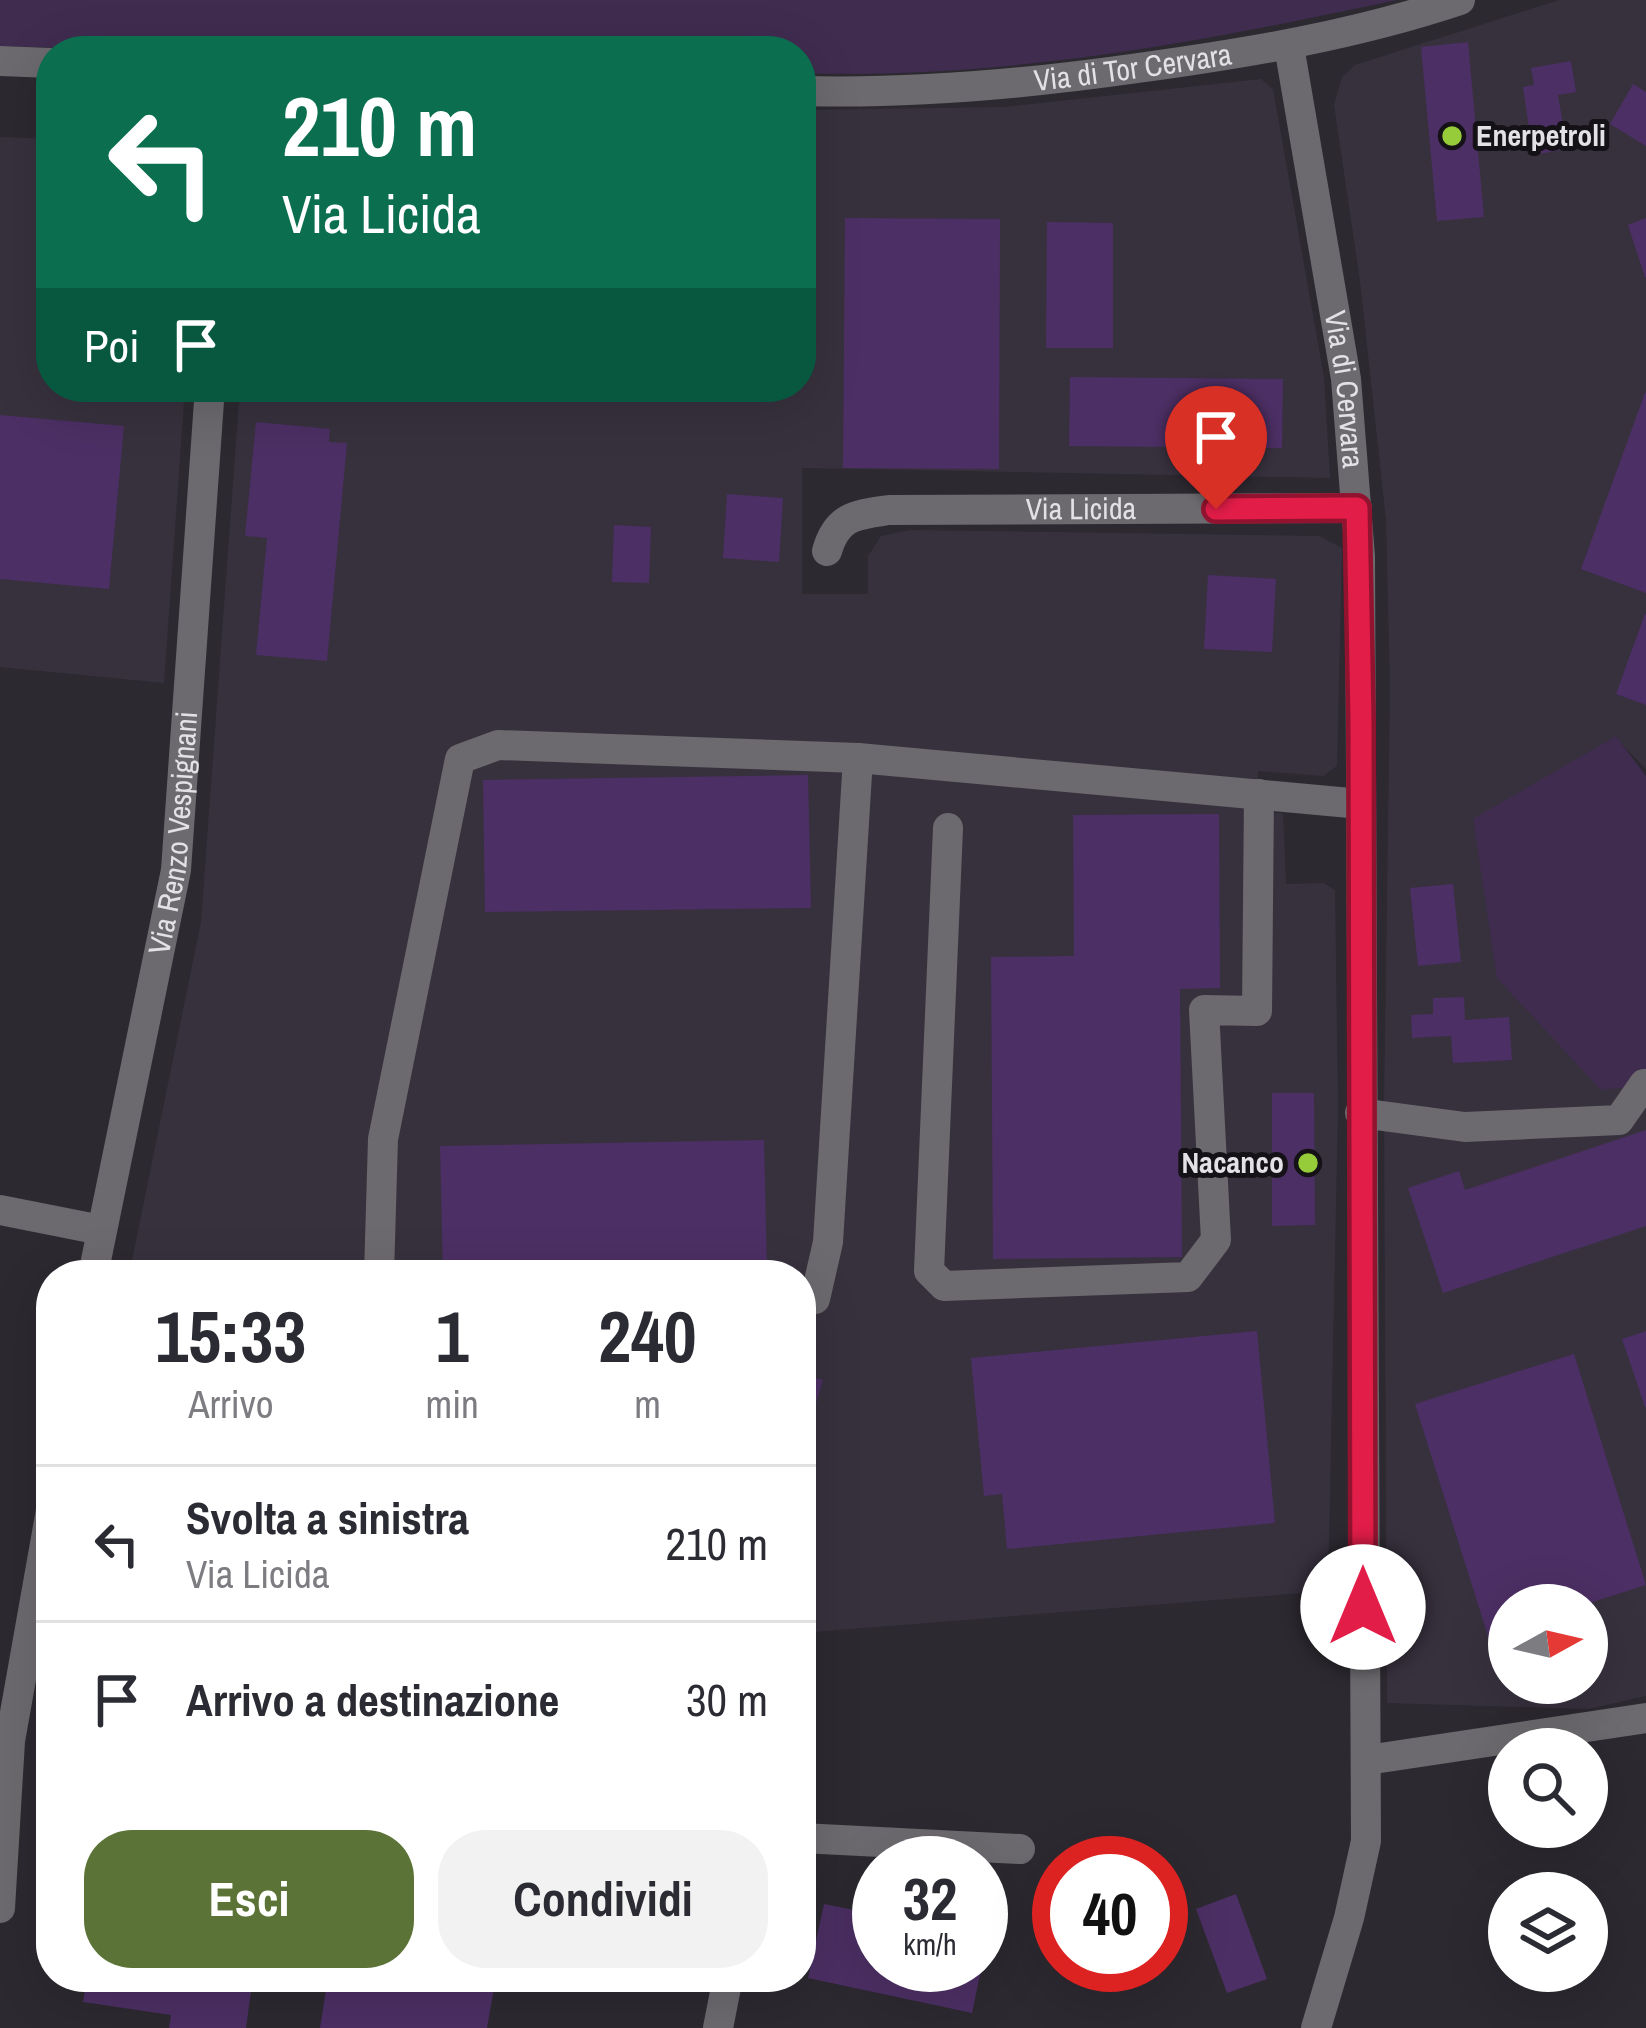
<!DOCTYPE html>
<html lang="it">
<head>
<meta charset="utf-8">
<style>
  :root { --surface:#fff; --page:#f2f2f3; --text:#2b2b33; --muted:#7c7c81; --line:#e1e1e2; --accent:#5b7336 }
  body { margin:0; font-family:"Archivo Narrow",sans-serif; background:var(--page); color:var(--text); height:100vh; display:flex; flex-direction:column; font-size:45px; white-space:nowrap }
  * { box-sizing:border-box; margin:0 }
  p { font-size:39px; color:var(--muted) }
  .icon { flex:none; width:66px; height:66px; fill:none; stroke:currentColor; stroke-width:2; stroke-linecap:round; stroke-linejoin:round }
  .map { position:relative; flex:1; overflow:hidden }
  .drawer { position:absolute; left:36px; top:1260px; width:780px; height:732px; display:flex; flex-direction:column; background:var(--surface); border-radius:48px; box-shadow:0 12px 48px #0002 }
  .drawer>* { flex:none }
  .guide { position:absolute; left:36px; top:36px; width:780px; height:366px; border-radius:48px; box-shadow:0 12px 48px #0002; background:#0b6e4f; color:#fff; overflow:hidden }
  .needle { width:78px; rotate:82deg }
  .fabs { position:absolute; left:1488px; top:1584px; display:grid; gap:24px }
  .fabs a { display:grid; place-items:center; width:120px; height:120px; border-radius:50%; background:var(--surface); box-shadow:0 12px 48px #0002; font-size:60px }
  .speed { position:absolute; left:852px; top:1836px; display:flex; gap:24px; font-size:60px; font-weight:700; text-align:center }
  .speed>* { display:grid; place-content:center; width:156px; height:156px; border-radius:50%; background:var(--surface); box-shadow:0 12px 48px #0002; line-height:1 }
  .speed small { font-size:30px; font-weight:400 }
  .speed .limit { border:18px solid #d22; background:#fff; color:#111 }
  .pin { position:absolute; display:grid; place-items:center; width:102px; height:102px; color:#fff; margin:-123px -51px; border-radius:50% 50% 50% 0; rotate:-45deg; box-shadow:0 0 12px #0007 }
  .pin .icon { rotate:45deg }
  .me { position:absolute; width:132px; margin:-66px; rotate:0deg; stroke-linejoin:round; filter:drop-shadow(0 0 9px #0008) }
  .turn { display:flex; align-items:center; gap:42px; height:252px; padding:0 48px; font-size:54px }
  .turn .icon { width:156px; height:156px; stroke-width:2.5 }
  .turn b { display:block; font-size:84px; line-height:102px }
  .then { display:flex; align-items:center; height:114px; padding:0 48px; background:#0003; gap:24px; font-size:45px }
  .eta { display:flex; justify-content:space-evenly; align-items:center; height:204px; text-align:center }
  .eta b { font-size:72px; font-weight:700; line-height:84px }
  .primary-button { display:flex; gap:24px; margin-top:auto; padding:24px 48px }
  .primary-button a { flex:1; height:138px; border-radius:48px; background:var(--accent); color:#fff; font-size:48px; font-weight:700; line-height:138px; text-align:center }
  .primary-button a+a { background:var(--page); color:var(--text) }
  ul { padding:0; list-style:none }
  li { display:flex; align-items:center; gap:36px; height:156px; padding:0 48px; border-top:3px solid var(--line) }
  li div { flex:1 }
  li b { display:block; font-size:45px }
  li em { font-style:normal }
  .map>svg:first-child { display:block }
</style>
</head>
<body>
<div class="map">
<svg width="1646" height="2028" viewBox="0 0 1646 2028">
  <rect width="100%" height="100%" fill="#2c2930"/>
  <!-- built -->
  <g fill="#37313e" fill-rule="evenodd">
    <path d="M 1559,0 L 1646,0 L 1646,769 L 1615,737 L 1646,1085 L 1646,1696 L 1588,1709 L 1387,1703 L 1384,1105 L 1390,688 L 1386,520 L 1360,281 L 1334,105 L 1342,77 L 1355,65 ZM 1509,1605 L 1587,1605 L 1587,1683 L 1509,1683 Z"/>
    <polygon points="1261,79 1273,89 1324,377 1330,478 802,468 802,594 868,594 868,556 881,536 910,530 1319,536 1342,548 1337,766 1323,776 1258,771 1259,812 1283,813 1286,884 1324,883 1335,890 1338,1107 1328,1591 801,1633 801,1275 129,1275 201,922 240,387 801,387 801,110 1005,107"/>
    <polygon points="0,137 51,139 51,387 185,387 164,683 0,667"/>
    <polygon points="51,1696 51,1858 39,1858"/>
  </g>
  <!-- green -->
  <g fill="#3f2c4f">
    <path d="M 0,0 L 1397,0 C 1201,42 1002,80 801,73 L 801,51 L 157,51 L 0,46 Z"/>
    <polygon points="1616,736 1646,776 1646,1085 1601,1090 1497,978 1473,819"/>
  </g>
  <!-- building -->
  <g fill="#4c2f64">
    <polygon points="1468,42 1484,217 1437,221 1421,47"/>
    <polygon points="1571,61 1576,92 1558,95 1567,149 1533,155 1523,87 1534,85 1531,68"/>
    <polygon points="1633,84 1646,92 1646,146 1610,124"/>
    <polygon points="845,218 1000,219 999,469 843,468"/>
    <polygon points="1646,218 1646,277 1645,277 1628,225"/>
    <polygon points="1047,222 1113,223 1113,348 1046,348"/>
    <polygon points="1070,377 1283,379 1282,448 1069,446"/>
    <polygon points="1645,393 1646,393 1646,593 1581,569"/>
    <polygon points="0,415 124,426 109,589 0,579"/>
    <polygon points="256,422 330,429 329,442 347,443 327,661 256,655 267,538 245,536"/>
    <polygon points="727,494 783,498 779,562 723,558"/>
    <polygon points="614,525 651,527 649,583 612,582"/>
    <polygon points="1208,575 1276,579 1272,652 1204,649"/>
    <polygon points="1645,614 1646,614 1646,705 1616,694"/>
    <polygon points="808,775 811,908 485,912 483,780"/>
    <polygon points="1219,814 1220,988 1180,989 1182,1257 993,1259 991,957 1074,956 1073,815"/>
    <polygon points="1453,884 1461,962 1418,966 1410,888"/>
    <polygon points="1464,997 1465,1020 1509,1017 1512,1060 1453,1063 1451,1036 1412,1038 1411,1015 1433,1014 1433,998"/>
    <polygon points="1272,1093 1314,1093 1315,1225 1272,1226"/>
    <polygon points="1646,1130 1646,1226 1443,1293 1408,1188 1459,1171 1465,1190"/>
    <polygon points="764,1140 767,1271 443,1275 440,1146"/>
    <polygon points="1257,1331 1275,1523 1007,1549 1002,1494 984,1496 971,1358"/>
    <polygon points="1646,1331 1646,1407 1645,1407 1622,1339"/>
    <polygon points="1574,1354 1646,1585 1583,1605 1509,1605 1509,1629 1488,1636 1415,1404"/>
    <polygon points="801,1374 823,1380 802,1449 801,1448"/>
    <polygon points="1236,1894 1267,1979 1227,1993 1196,1909"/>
    <polygon points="824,1904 879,1915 879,1965 982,1965 972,2013 808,1978"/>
    <polygon points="1059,1915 1059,1946 1057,1946 1050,1917"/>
    <polygon points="87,1977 253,1977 246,2028 169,2028 171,2015 83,2002"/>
    <polygon points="328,1977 496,1977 487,2028 320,2028"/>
  </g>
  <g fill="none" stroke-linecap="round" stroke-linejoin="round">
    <!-- minor -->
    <g stroke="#6c6a6e" stroke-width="30">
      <path id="s1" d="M 1289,46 L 1346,379 L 1360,557 L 1366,1841 L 1349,1918 L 1316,2028"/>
      <polyline points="0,61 51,63"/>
      <path id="s2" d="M 801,91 C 915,94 1026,84 1138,68 C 1248,53 1355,35 1460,0"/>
      <path id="s3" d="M 827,551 C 837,516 855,515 889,510 L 1357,508"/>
      <polyline points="948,828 929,1271 944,1286 1188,1277 1216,1240 1204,1010 1257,1011 1259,794"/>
      <polyline points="1360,1113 1465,1127 1619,1120 1644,1084"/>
      <polyline points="0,1210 101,1230"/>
      <path id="s4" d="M 93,1275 L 176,870 L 210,387"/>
      <polyline points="379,1275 383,1139 460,759 498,745 858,758 1361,804"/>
      <polyline points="801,1299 815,1299 828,1242 858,758"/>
      <polyline points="1367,1760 1646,1718"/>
      <polyline points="801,1838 1020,1849"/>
      <polyline points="0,1908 10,1741 51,1510"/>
      <polyline points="718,2028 728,1977"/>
    </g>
  </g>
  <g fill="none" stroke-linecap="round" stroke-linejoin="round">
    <defs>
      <polyline id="route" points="1216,509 1357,508 1361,718 1363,1607"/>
    </defs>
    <!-- route casing -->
    <use href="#route" stroke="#92132f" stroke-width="30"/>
    <!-- route -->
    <use href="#route" stroke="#e11d48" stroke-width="21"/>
  </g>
  <!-- markers -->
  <g fill="#96cc3a" stroke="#141216" stroke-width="4.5">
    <circle cx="1452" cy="136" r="12"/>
    <circle cx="1308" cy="1163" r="12"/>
  </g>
  <g text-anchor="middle" stroke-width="10" stroke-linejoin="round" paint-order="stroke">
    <!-- street labels -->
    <g font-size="30" fill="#e3e1e5" stroke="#141216">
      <text dy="10" stroke="none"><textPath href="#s2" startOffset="333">Via di Tor Cervara</textPath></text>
      <text dy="10" stroke="none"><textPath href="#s1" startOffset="348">Via di Cervara</textPath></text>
      <text dy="10" stroke="none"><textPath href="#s3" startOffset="273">Via Licida</textPath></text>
      <text dy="10" stroke="none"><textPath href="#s4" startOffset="450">Via Renzo Vespignani</textPath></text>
    </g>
    <!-- poi labels -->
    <g font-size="30" font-weight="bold" fill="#e3e1e5" stroke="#141216" text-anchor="start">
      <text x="1476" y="146">Enerpetroli</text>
      <text x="1284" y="1173" text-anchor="end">Nacanco</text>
    </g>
  </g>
</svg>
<div class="fabs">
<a><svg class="needle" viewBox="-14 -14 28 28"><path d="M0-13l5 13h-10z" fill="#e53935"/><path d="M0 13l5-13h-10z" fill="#7c7c81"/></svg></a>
<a><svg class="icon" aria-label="search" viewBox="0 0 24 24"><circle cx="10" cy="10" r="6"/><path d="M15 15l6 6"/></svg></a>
<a><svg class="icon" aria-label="layers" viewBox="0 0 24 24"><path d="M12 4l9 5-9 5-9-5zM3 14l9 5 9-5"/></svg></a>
</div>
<div class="speed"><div>32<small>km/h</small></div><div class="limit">40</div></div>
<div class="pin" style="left:1216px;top:509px;background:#d93025"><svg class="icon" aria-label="arrive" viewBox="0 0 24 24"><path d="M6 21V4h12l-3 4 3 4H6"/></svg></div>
<svg class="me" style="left:1363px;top:1607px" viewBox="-20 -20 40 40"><circle r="19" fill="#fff"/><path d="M0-13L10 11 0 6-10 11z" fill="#e11d48"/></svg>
<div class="guide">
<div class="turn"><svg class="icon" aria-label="left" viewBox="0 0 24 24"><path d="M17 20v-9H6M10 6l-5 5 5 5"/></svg><div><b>210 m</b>Via Licida</div></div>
<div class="then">Poi<svg class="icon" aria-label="arrive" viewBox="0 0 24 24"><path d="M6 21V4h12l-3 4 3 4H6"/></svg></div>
</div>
<section class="drawer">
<div class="eta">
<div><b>15:33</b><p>Arrivo</p></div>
<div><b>1</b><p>min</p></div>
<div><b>240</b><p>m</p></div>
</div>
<ul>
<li><svg class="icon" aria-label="left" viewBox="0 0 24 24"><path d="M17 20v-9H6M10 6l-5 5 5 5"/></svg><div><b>Svolta a sinistra</b><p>Via Licida</p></div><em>210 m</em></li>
<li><svg class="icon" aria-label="arrive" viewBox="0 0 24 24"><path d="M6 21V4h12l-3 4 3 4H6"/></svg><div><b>Arrivo a destinazione</b></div><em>30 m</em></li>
</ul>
<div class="primary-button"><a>Esci</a><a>Condividi</a></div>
</section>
</div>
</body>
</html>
